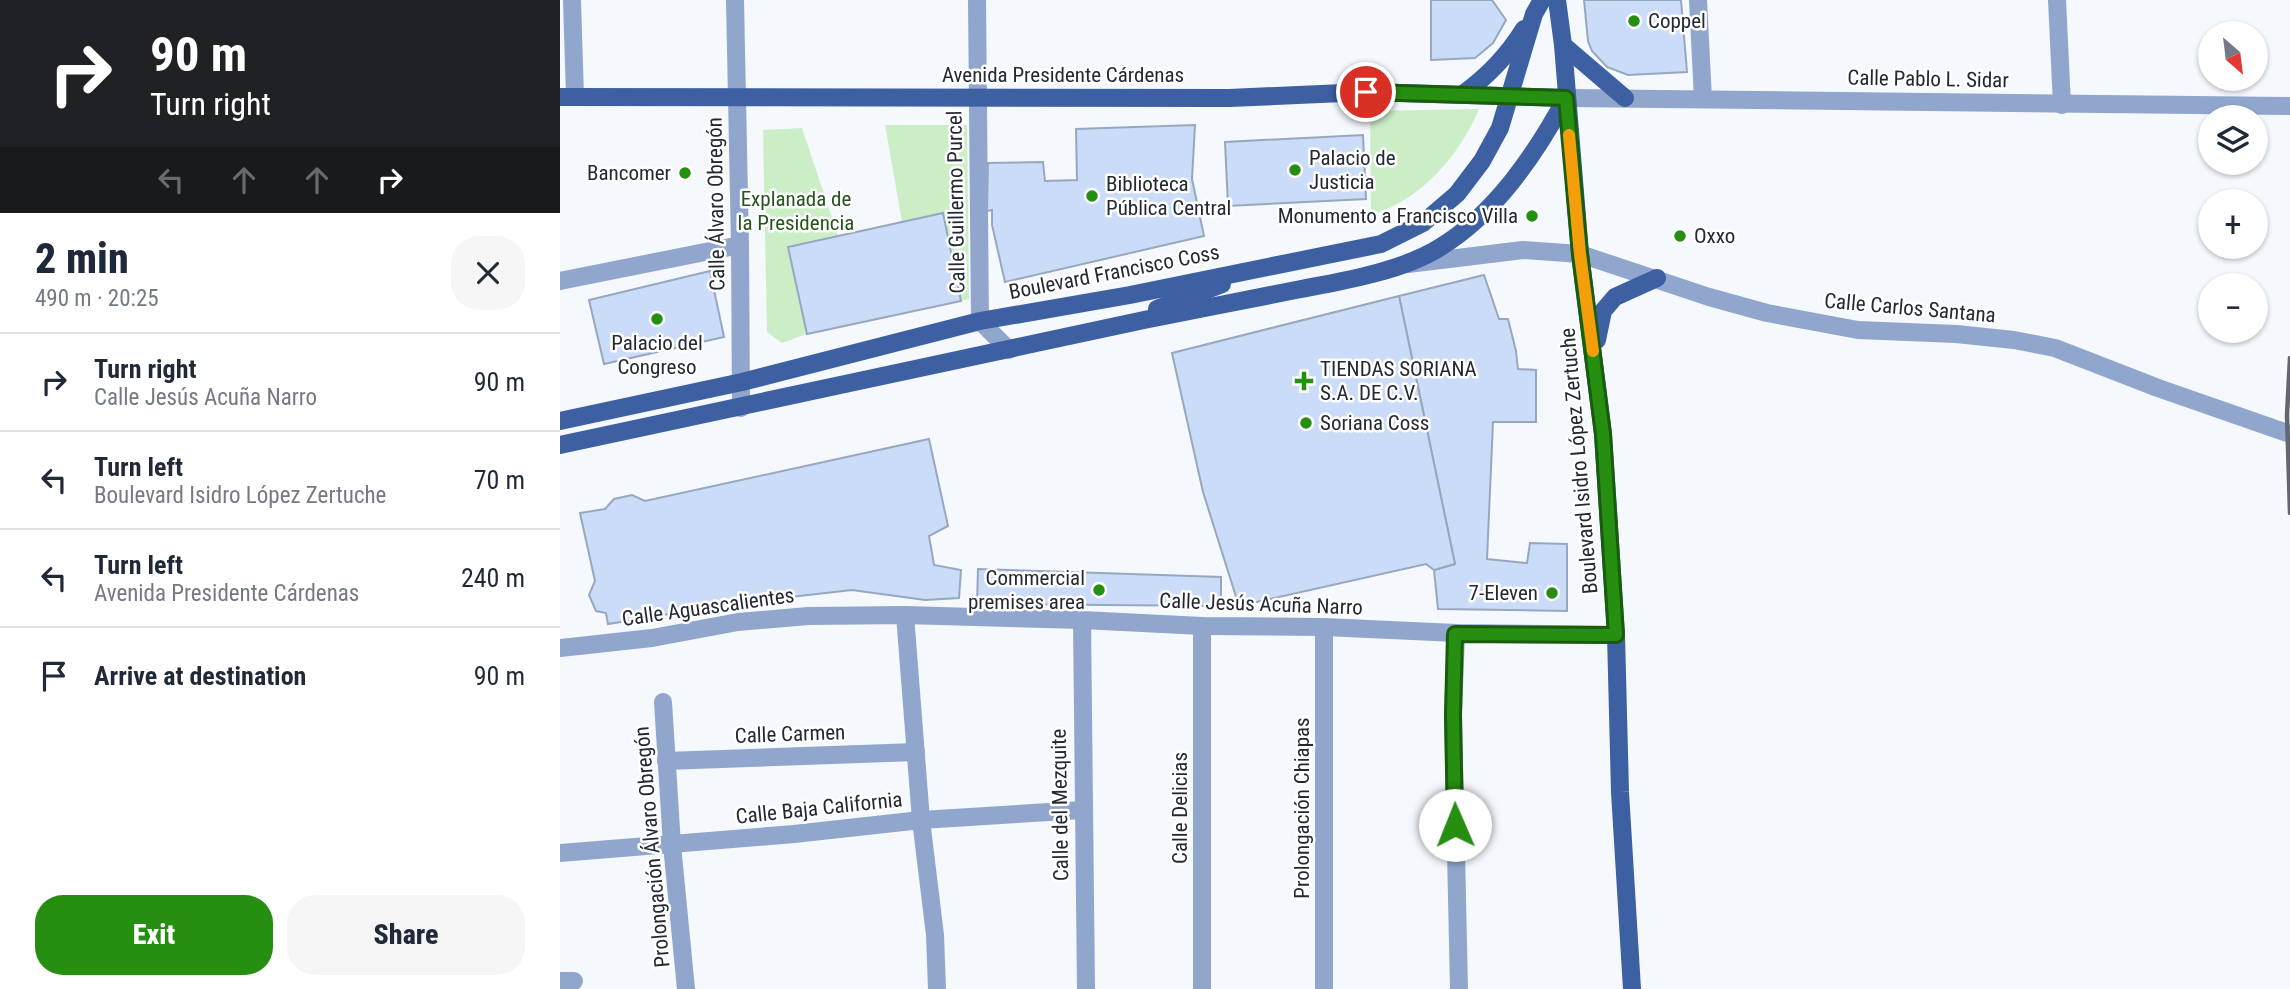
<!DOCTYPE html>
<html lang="en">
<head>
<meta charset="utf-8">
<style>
  :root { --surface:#fff; --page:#f6f6f7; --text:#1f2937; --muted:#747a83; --line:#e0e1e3; --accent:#268f11 }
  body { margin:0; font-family:"Roboto Condensed",sans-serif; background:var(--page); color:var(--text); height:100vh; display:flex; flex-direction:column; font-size:26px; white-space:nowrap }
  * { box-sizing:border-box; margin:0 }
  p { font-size:23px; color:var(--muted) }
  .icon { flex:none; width:38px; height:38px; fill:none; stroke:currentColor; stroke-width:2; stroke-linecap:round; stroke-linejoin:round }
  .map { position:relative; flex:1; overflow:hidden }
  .sheet { display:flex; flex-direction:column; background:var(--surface); width:560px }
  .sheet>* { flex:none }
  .guide { background:#202124; color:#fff; overflow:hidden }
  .needle { width:46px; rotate:152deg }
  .fabs { position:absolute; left:1638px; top:21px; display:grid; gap:14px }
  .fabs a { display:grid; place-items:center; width:70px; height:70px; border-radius:50%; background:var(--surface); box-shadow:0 2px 5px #0004; font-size:35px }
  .pin { position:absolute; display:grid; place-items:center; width:60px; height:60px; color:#fff; margin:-30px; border:4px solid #fff; border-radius:50%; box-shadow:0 2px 7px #0007 }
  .me { position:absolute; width:77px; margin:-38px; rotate:359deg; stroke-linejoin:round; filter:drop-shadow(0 0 5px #0008) }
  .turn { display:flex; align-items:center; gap:24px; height:147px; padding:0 35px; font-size:32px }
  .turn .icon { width:91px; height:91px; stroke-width:2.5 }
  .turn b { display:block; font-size:49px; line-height:60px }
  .lanes { display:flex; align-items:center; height:66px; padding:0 35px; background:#0003; justify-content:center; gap:35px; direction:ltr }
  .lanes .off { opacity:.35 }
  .round { display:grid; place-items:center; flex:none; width:74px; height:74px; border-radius:28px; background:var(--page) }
  .head { display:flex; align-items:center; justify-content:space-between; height:119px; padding:0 35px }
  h1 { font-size:42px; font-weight:800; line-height:52px }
  .action { display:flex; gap:14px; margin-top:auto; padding:14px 35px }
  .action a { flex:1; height:80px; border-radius:28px; background:var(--accent); color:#fff; font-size:28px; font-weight:800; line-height:80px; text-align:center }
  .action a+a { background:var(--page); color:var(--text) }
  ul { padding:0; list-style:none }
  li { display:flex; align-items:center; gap:21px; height:98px; padding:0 35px; border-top:2px solid var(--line) }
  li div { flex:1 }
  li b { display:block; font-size:26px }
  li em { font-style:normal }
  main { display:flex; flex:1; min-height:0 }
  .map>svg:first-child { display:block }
</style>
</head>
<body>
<main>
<section class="sheet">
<div class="guide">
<div class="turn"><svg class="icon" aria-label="right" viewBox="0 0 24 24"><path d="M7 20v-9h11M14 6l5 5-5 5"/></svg><div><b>90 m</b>Turn right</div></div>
<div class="lanes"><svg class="icon off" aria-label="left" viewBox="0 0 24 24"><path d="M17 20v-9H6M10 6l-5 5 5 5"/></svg><svg class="icon off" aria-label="ahead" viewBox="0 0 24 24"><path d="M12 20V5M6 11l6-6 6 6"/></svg><svg class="icon off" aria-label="ahead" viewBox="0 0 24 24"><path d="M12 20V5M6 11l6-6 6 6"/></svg><svg class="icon" aria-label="right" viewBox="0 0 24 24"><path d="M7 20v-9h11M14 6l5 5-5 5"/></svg></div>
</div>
<div class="head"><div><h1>2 min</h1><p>490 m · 20:25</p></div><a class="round"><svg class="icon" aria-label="close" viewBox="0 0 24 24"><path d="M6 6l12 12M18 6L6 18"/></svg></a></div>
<ul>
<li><svg class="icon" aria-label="right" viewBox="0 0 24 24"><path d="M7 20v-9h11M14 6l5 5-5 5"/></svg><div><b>Turn right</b><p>Calle Jesús Acuña Narro</p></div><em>90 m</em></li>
<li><svg class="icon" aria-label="left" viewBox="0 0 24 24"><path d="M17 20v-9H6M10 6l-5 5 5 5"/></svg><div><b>Turn left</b><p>Boulevard Isidro López Zertuche</p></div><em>70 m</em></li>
<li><svg class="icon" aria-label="left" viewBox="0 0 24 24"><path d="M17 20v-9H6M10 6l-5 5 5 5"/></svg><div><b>Turn left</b><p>Avenida Presidente Cárdenas</p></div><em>240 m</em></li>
<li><svg class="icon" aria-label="arrive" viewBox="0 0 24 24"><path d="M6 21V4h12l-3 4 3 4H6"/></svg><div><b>Arrive at destination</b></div><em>90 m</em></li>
</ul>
<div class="action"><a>Exit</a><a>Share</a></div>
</section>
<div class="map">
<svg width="1730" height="989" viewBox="0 0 1730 989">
  <rect width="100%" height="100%" fill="#f5f8fd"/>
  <!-- green -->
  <g fill="#cceec7">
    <path d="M 919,109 C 899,156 861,200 811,215 L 810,111 Z"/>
    <polygon points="325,125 407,125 409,299 401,301 383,214 342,222"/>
    <polygon points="242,128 278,236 228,247 247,334 222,343 207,332 203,130"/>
  </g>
  <!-- building -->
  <g fill="#cbdcf9" stroke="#98a7c0" stroke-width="2">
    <polygon points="871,0 932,0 946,20 933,43 915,58 871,60"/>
    <polygon points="1024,0 1121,0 1127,72 1068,75 1047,67 1032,51 1028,41"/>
    <polygon points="635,125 632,179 644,236 445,282 432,225 432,210 427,211 428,163 483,162 485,181 517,180 516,129"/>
    <polygon points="803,135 806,199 668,206 665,142"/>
    <polygon points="383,213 401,301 247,334 228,247"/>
    <polygon points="150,271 164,337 44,364 29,300"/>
    <polygon points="924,275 939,319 948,319 956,351 958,369 976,370 976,422 933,422 927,559 967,563 970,543 1007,544 1007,611 878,609 874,570 895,564 839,296"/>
    <polygon points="839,296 895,564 874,570 866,564 679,606 643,492 612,353"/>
    <polygon points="369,439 388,526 369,536 374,565 401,570 399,598 365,600 292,590 177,603 48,624 46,613 36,611 29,595 35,581 20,513 45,509 54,499 72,495 85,501"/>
    <polygon points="418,569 661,577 661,606 417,604"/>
  </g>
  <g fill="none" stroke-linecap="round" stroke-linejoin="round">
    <!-- minor -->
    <g stroke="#91a6cc" stroke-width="18">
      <polyline points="12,0 15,97"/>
      <polyline points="175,0 180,245 181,408"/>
      <polyline points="417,0 420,321 449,350"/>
      <polyline points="1138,0 1143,99"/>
      <polyline points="1497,0 1502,105"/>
      <polyline points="1006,98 1730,106"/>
      <polyline points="848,264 963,250 1020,254 1149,297 1207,313 1298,330 1396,334 1454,340 1495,348 1598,388 1730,434"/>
      <polyline points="0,281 180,245"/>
      <polyline points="345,615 361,820 375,935 377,989"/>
      <polyline points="522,620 526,989"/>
      <polyline points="642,626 642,989"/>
      <polyline points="896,633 893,715 899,989"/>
      <polyline points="0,648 92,638 178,622 248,616 345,615 522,620 642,626 764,627 896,633 1056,635"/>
      <polyline points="103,702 112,845 126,989"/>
      <polyline points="106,761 356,752"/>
      <polyline points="0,853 234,834 361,820 522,810"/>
      <polyline points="0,981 14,981"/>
      <polyline points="764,989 764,627"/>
    </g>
    <!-- major -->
    <g stroke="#3d60a2" stroke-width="18">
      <polyline points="997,0 1003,45 1020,254 1043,434 1056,635 1060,792 1072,989"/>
      <polyline points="1003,45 1065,98"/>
      <path d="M 903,94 C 928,76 948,55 964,29"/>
      <polyline points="0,97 669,98 806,92 1006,98"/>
      <polyline points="597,309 662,284"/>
      <polyline points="1037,340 1043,311 1055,297 1097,278"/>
      <polyline points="0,421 182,382 420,321 570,295 821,244 863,223 897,194 922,161 940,128 974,14 982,0"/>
      <path d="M 0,445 C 195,405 389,360 584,320 C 636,310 689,299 741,289 C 783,281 842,271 879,248 C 935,214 975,155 1006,98"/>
    </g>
    <!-- rail -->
    <polyline stroke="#62666f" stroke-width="4.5" points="1730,358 1727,415 1730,513"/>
  </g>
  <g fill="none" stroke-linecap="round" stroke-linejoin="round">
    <defs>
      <polyline id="route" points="806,92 1006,98 1020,254 1043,434 1056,635 895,634 893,715 895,825"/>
    </defs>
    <!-- route casing -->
    <use href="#route" stroke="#195d0b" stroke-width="18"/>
    <!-- route -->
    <use href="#route" stroke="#268f11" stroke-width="12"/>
    <!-- slow -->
    <polyline stroke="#f59e0b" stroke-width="12" points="1009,135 1020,254 1033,351"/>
  </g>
  <!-- markers -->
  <g fill="#268f11" stroke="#fff" stroke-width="2.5">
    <circle cx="1074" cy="21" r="7"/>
    <circle cx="735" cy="170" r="7"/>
    <circle cx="125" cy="173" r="7"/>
    <circle cx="532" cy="196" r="7"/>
    <circle cx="972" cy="216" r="7"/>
    <circle cx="1120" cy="236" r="7"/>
    <circle cx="97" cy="319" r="7"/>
    <path d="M740.5 370.5h7v7h7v7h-7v7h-7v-7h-7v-7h7z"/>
    <circle cx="746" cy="423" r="7"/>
    <circle cx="539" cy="590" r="7"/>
    <circle cx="992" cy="593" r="7"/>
  </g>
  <g text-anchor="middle" stroke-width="5" stroke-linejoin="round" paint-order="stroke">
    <!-- poi labels -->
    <g font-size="21" fill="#232832" stroke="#fff" text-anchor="start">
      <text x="1088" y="28">Coppel</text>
      <text x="749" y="165">Palacio de<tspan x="749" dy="24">Justicia</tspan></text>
      <text x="111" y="180" text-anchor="end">Bancomer</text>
      <text x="546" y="191">Biblioteca<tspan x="546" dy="24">Pública Central</tspan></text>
      <text x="958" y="223" text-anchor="end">Monumento a Francisco Villa</text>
      <text x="1134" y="243">Oxxo</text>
      <text x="97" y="350" text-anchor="middle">Palacio del<tspan x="97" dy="24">Congreso</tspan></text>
      <text x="760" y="376">TIENDAS SORIANA<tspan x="760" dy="24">S.A. DE C.V.</tspan></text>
      <text x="760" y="430">Soriana Coss</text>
      <text x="525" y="585" text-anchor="end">Commercial<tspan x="525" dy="24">premises area</tspan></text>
      <text x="978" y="600" text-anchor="end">7-Eleven</text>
    </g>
    <!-- street labels -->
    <g font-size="21" fill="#232832" stroke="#fff">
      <text x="503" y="82">Avenida Presidente Cárdenas</text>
      <text transform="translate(1368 79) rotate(1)" y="7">Calle Pablo L. Sidar</text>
      <text transform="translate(396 202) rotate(-91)" y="7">Calle Guillermo Purcel</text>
      <text transform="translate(156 204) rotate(-91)" y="7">Calle Álvaro Obregón</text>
      <text transform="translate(554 272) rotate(-11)" y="7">Boulevard Francisco Coss</text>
      <text transform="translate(1350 308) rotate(5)" y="7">Calle Carlos Santana</text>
      <text transform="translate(1019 461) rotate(-95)" y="7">Boulevard Isidro López Zertuche</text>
      <text transform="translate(701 604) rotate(2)" y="7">Calle Jesús Acuña Narro</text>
      <text transform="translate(148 607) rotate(-8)" y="7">Calle Aguascalientes</text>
      <text transform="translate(230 734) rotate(-2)" y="7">Calle Carmen</text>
      <text transform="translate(500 805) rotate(-91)" y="7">Calle del Mezquite</text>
      <text transform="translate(259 808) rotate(-6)" y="7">Calle Baja California</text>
      <text transform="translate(620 808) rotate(-90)" y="7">Calle Delicias</text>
      <text transform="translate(742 808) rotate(-90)" y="7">Prolongación Chiapas</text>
      <text transform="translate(92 847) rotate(-95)" y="7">Prolongación Álvaro Obregón</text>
    </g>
    <!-- park labels -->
    <g font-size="21" fill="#24551c" stroke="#fff">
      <text x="236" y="206">Explanada de<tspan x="236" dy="24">la Presidencia</tspan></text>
    </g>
  </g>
</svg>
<div class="fabs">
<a><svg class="needle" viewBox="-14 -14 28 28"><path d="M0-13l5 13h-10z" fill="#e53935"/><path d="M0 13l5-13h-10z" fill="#747a83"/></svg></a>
<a><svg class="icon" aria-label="layers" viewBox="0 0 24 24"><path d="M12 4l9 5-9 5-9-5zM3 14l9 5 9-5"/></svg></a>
<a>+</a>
<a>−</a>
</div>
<div class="pin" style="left:806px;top:92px;background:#d93025"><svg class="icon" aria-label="arrive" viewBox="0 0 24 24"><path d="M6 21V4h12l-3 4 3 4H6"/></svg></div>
<svg class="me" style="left:895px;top:825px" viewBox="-20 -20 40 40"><circle r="19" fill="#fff"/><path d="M0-13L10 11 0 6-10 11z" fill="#268f11"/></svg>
</div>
</main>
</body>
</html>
